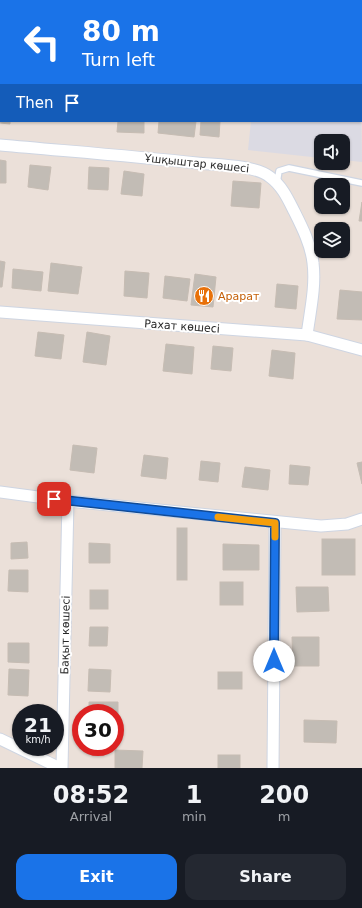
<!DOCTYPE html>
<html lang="en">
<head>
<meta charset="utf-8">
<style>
  :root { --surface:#171b24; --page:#242831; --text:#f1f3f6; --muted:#9ea1a6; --accent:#1a73e8 }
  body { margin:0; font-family:"DejaVu Sans",sans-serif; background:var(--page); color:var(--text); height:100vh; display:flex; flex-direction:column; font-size:15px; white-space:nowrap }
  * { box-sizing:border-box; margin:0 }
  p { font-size:13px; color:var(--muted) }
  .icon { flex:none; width:22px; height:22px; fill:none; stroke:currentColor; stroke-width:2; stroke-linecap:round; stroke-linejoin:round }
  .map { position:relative; height:768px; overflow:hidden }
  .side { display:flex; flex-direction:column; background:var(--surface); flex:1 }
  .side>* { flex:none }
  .guide { position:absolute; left:0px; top:0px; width:362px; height:122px; box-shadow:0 1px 3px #0004; background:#1a73e8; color:#fff; overflow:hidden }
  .buttons { position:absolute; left:314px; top:134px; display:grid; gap:8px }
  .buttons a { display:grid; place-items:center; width:36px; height:36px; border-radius:8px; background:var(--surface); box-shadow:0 1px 3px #0004; font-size:20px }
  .speed { position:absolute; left:12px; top:704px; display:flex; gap:8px; font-size:20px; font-weight:700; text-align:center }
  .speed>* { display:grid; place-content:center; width:52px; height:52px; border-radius:50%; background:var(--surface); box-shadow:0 1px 3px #0004; line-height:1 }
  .speed small { font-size:10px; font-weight:400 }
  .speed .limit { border:6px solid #d22; background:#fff; color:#111 }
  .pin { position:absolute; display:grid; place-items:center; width:34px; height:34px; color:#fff; margin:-17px; border-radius:8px; box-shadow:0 2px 6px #0006 }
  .me { position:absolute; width:44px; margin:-22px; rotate:0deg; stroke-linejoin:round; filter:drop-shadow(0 0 3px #0008) }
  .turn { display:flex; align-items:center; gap:14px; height:84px; padding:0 16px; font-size:18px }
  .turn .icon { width:52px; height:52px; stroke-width:2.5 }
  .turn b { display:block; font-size:28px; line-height:34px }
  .then { display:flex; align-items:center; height:38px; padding:0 16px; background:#0003; gap:8px; font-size:15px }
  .eta { display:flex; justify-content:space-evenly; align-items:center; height:68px; text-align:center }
  .eta b { font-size:24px; font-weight:800; line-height:28px }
  .action { display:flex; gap:8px; margin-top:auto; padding:8px 16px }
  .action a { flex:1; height:46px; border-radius:12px; background:var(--accent); color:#fff; font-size:16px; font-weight:800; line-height:46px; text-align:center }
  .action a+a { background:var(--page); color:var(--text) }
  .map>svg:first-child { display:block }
</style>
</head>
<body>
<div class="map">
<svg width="362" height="768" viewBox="0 0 362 768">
  <rect width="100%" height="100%" fill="#ebe0d9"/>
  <!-- industrial -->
  <polygon fill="#dbdae3" points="361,88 362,162 343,160 343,141 321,141 321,158 248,150 251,121 361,121"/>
  <!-- building -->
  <g fill="#c2bcb5" stroke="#c6bcb3">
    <polygon points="126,0 153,0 126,1"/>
    <polygon points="331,0 357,0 331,1"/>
    <polygon points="0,98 1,121 10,121 10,124 0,123"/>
    <polygon points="118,121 144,121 144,133 117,132"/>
    <polygon points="159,121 196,121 194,137 158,133"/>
    <polygon points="201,121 220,121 219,137 200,135"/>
    <polygon points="0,160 6,161 6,183 0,183"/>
    <polygon points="30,165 51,167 48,190 28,187"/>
    <polygon points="89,167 109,168 108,190 88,189"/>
    <polygon points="124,171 144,174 142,196 121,194"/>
    <polygon points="233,181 261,183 259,208 231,206"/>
    <polygon points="362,202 362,221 359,221"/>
    <polygon points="0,261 5,262 2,287 0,287"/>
    <polygon points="51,263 82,267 78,294 48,291"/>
    <polygon points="13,269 43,272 41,291 12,288"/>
    <polygon points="125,271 149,273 147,298 124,296"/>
    <polygon points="195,274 216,277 213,307 191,305"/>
    <polygon points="165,276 190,279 187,301 163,298"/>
    <polygon points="277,284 298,286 296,309 275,307"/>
    <polygon points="340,290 362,292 362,320 337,319"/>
    <polygon points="38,332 64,335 61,359 35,356"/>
    <polygon points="87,332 110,336 106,365 83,362"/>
    <polygon points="166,344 194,347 192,374 163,371"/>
    <polygon points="213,346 233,348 231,371 211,369"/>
    <polygon points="272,350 295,353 293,379 269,376"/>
    <polygon points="73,445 97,448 94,473 70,470"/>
    <polygon points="144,455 168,458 166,479 141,476"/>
    <polygon points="201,461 220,463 218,482 199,480"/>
    <polygon points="362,462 362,484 357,463"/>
    <polygon points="290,465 310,467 308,485 289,484"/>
    <polygon points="245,467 270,470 268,490 242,487"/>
    <rect x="177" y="528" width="10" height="52"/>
    <rect x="322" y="539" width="33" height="36"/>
    <polygon points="27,542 28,558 11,559 11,543"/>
    <polygon points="89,543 110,544 110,563 89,563"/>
    <polygon points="223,544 259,545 259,570 223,570"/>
    <polygon points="9,570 28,570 28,592 8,591"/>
    <rect x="220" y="582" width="23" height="23"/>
    <polygon points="296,587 328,587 329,611 297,612"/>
    <rect x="90" y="590" width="18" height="19"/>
    <polygon points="90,627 108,627 107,646 89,646"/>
    <polygon points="292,637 319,637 319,666 293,666"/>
    <polygon points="8,643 29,643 29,663 8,662"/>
    <polygon points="9,669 29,670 28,696 8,695"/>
    <polygon points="89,669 111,670 110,692 88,691"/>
    <rect x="218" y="672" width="24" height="17"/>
    <polygon points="89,702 118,702 118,725 115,725 115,713 89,713"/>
    <polygon points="304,720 337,721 336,743 304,742"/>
    <polygon points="115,750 143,751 142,768 115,768"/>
    <rect x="218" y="755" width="22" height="13"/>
  </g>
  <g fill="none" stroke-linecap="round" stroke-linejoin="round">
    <defs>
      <polyline id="service" points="277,183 279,171 289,168 362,183"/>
      <g id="minor">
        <polyline points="60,1 60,0"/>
        <polyline points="0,31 1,31"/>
        <path d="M 0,145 C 66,151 131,156 197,163 C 216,165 256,165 270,177 C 281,185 287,197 293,209 C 301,225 311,244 313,263 C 316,286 310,312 307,335"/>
        <polyline points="0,312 307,335 362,350"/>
        <polyline points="0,492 68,501 321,526 347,524 362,519"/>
        <polyline points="0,739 60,768"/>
        <polyline points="62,768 68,501"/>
        <polyline points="273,768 275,523"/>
      </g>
    </defs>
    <!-- service casing -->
    <use href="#service" stroke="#ced5e2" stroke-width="8"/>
    <!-- minor casing -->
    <use href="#minor" stroke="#ced5e2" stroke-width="13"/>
    <!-- service -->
    <use href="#service" stroke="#fff" stroke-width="5.5"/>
    <!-- minor -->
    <use href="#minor" stroke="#fff" stroke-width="11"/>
  </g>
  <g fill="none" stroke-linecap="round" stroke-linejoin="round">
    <defs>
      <polyline id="route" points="54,499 275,523 274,661"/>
    </defs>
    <!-- route casing -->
    <use href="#route" stroke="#114b97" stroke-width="10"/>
    <!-- route -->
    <use href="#route" stroke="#1a73e8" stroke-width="7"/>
    <!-- slow -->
    <polyline stroke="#f59e0b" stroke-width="7" points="218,517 275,523 275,537"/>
  </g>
  <!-- icons -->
  <defs>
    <symbol id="restaurant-disc" viewBox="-11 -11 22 22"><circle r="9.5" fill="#e8710a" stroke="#fff"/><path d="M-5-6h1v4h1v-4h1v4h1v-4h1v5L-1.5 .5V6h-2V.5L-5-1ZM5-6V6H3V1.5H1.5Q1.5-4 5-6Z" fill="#fff"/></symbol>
  </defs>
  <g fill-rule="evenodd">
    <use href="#restaurant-disc" x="193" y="285" width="22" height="22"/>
  </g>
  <g text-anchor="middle" stroke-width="4" stroke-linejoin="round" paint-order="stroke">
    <!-- street labels -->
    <g font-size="11" fill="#282828" stroke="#fff">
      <text transform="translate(197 163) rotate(6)" y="4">Ұшқыштар көшесі</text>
      <text transform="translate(182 326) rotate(4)" y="4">Рахат көшесі</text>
      <text transform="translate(65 635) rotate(-89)" y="4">Бақыт көшесі</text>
    </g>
    <!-- food labels -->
    <g font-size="11" fill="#c56008" stroke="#fff" text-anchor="start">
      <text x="218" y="300">Арарат</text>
    </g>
  </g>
</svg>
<div class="buttons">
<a><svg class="icon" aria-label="sound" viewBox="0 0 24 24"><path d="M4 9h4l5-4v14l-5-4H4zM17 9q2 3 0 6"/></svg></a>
<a><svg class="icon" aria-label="search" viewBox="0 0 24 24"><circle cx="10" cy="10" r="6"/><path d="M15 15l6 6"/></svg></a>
<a><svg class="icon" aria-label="layers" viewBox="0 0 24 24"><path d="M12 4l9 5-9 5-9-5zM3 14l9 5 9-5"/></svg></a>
</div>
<div class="speed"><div>21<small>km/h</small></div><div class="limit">30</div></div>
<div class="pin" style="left:54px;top:499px;background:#d93025"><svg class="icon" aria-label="arrive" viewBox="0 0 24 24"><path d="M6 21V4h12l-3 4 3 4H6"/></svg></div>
<svg class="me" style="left:274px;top:661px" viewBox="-20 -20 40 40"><circle r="19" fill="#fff"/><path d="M0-13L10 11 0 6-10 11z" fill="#1a73e8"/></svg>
<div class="guide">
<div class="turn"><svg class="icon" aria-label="left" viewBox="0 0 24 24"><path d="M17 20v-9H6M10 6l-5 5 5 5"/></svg><div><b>80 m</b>Turn left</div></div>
<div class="then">Then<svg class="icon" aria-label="arrive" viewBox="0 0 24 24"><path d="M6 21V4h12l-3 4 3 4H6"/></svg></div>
</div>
</div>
<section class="side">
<div class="eta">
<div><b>08:52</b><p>Arrival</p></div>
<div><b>1</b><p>min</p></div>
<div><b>200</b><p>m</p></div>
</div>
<div class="action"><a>Exit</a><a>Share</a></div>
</section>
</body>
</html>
